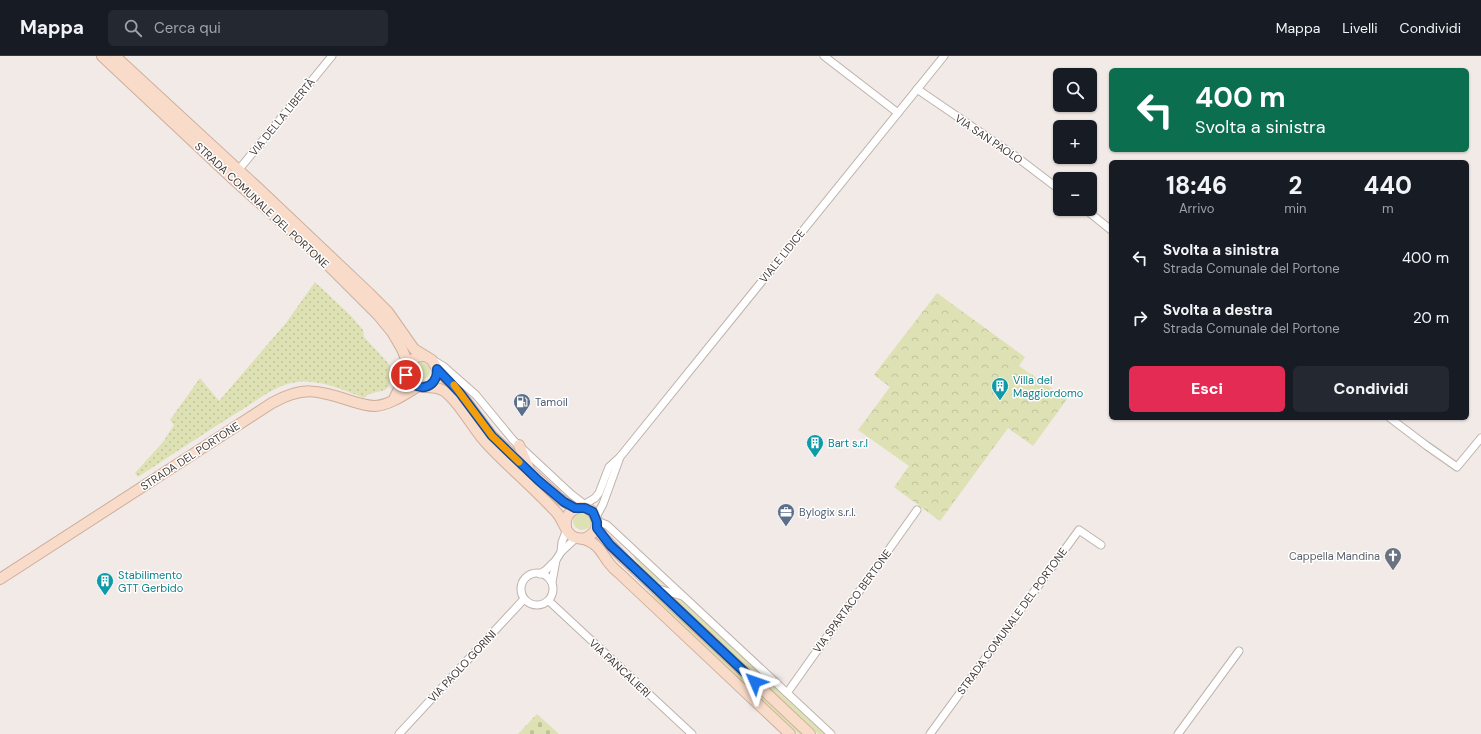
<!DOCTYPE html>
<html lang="it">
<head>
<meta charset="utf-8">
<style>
  :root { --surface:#171b24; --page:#242831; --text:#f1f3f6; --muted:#9ea1a6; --line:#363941; --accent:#e32b54 }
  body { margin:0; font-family:"DM Sans",sans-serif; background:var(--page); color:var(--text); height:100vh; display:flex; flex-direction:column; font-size:15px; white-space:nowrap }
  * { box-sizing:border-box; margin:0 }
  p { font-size:13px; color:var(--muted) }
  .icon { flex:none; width:22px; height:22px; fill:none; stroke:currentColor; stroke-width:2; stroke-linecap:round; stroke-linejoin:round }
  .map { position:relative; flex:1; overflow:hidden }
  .side { position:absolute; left:1109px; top:104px; width:360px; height:260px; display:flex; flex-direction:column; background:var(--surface); border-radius:6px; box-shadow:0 1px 3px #0004 }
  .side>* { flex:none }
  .banner { position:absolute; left:1109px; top:12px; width:360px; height:84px; border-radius:6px; box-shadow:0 1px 3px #0004; background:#0b6e4f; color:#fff; overflow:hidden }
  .buttons { position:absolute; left:1053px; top:12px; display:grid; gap:8px }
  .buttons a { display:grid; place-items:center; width:44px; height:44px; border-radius:6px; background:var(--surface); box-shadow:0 1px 3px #0004; font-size:20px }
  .pin { position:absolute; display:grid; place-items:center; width:34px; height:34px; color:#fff; margin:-17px; border:2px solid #fff; border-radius:50%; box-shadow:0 1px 4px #0007 }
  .me { position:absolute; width:44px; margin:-22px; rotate:313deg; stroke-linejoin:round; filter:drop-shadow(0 0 3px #0008) }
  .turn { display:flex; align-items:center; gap:14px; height:84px; padding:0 20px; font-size:18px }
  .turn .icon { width:52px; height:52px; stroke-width:2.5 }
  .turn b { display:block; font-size:28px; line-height:34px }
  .eta { display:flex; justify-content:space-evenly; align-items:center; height:68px; text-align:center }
  .eta b { font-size:24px; font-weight:800; line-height:28px }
  .button { display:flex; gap:8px; margin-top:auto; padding:8px 20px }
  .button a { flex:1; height:46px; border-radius:6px; background:var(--accent); color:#fff; font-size:16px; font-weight:800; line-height:46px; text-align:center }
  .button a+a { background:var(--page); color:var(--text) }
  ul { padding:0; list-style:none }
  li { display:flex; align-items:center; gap:12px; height:60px; padding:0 20px }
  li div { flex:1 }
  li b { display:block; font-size:15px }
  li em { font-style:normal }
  header { display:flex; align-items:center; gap:24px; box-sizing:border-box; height:56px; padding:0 20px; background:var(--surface); border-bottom:1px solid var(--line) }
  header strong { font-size:19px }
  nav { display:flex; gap:22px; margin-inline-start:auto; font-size:14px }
  .search { width:280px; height:36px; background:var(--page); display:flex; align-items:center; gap:10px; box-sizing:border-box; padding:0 14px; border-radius:6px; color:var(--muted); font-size:15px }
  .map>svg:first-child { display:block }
</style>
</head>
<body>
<header>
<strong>Mappa</strong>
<div class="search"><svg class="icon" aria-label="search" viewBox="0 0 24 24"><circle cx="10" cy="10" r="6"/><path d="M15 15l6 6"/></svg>Cerca qui</div>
<nav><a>Mappa</a><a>Livelli</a><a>Condividi</a></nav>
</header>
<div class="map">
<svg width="1481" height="678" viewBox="0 0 1481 678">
  <defs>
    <pattern id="forest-crowns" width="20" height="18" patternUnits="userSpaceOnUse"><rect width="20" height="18" fill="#dee1b3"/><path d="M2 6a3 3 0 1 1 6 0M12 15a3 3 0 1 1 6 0" fill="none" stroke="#c0c29b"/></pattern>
    <pattern id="cemetery-stones" width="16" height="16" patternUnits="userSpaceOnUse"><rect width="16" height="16" fill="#dee1b3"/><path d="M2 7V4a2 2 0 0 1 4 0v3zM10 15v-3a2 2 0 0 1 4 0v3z" fill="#c0c29b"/></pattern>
    <pattern id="garden-dots" width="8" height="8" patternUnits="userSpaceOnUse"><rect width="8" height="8" fill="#dee1b3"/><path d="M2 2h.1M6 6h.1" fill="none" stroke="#c0c29b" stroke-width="1.8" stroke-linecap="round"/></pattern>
  </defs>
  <rect width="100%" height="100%" fill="#f1eae6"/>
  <!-- grass -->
  <g fill="#dee1b3">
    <circle cx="421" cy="315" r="9"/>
    <circle cx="582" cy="465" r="9"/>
    <polygon points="636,500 668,531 652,523 634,502"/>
    <polygon points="617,507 646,534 676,557 806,678 799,678 790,671 616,509"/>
    <polygon points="671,541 688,548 827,678 818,678"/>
  </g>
  <!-- forest -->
  <polygon fill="url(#forest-crowns)" points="937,237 1025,301 1019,310 1067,343 1033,390 1008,372 940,465 894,431 909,410 858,374 890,331 874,319"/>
  <!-- cemetery -->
  <polygon fill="url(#cemetery-stones)" points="537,658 559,678 518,678"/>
  <!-- garden -->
  <path fill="url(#garden-dots)" d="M 315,226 L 350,259 L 363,274 L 364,281 L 389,308 L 391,314 L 389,330 L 385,334 L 369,338 L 364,342 C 344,334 319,323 297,326 C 277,328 259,343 243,353 C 207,375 173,398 138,421 L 135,417 L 163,386 L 174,369 L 170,364 L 200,322 L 219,345 L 286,267 Z"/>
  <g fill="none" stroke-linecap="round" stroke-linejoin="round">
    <!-- stream -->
    <polyline stroke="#a8e6e8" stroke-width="2" points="1425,384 1441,395"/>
    <defs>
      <g id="street">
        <polyline points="824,0 898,57"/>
        <polyline points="917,33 1018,102 1060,134"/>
        <polyline points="236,117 332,0"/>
        <polyline points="1085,153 1111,174"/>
        <polyline points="433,304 443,310 476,339 513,384 571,438 584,448"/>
        <polyline points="1390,362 1427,390 1457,411 1481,382"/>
        <polyline points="580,451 595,442 599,437 609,411 620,401 944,0"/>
        <polyline points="596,461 603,448 620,401"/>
        <polyline points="597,465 607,469 831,678"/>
        <polyline points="561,496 576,482"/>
        <circle cx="537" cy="533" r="16"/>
        <polyline points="540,518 546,514 556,504"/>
        <polyline points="552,526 556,504 561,496 562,486 567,473"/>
        <polyline points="656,532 682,540"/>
        <polyline points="549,545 692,678"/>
        <polyline points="787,637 917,454"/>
        <polyline points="399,678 524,543"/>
        <polyline points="930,678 1079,474 1101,489"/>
        <polyline points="1178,678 1239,595"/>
      </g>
      <g id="secondary">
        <polyline points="102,0 232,122 321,202 378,259 392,276 402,293 408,308"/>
        <polyline points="115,0 257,131 369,237 388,256 414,293 432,304 437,313 460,337 492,380 560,443 575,452"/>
        <path d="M 424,300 C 411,300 400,312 409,324 C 417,337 436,325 449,339 C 465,354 474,376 490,391 C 512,414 536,434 557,457 C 563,464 565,475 572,480 C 576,483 580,482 584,483 C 587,484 591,486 594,488 C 601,493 604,501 609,507 C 612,511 616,515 620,518 L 790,678"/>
        <polyline points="394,343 406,319"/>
        <polyline points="519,389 529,413"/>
        <path d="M 566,470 C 565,463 567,458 573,454 C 592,441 610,474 583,483"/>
        <polyline points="597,471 602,480 624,503 810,678"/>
        <path d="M 0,523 L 272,347 C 303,330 316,334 348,344 C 357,347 366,350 375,350 C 390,349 405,338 417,331"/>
      </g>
    </defs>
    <!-- street casing -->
    <use href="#street" stroke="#bfb2ad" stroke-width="9"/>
    <!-- secondary casing -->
    <use href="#secondary" stroke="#cfae9c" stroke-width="12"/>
    <!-- street -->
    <use href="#street" stroke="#fff" stroke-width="7"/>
    <!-- secondary -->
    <use href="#secondary" stroke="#f9dbc9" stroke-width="10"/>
  </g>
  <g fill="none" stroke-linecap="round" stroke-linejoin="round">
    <defs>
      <path id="route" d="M 406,319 C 414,338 438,334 437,313 L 460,337 L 492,380 L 539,425 L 564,446 L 575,452 L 585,452 L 593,456 L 597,466 L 597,472 L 610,489 L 755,626"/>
    </defs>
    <!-- route casing -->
    <use href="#route" stroke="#114b97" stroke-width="10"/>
    <!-- route -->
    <use href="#route" stroke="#1a73e8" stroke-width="7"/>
    <!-- slow -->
    <polyline stroke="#f59e0b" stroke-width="7" points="454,329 492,380 519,406"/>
  </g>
  <!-- icons -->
  <defs>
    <symbol id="building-pin" viewBox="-11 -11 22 30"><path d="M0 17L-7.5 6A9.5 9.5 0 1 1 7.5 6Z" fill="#0f9aa8" stroke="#fff"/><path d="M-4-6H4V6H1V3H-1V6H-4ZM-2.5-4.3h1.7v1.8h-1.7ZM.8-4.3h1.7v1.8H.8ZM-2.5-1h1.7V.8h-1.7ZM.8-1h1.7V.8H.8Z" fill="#fff"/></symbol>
    <symbol id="fuel-pin" viewBox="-11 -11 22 30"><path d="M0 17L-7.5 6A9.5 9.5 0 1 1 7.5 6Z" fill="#5c6f8a" stroke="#fff"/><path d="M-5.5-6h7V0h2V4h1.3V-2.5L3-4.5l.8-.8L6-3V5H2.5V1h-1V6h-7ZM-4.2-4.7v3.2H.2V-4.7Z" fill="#fff"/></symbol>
    <symbol id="office-pin" viewBox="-11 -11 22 30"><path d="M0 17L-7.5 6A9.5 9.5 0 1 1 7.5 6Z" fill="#5c6f8a" stroke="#fff"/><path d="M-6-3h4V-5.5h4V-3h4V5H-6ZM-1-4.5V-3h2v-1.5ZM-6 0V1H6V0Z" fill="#fff"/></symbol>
    <symbol id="church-pin" viewBox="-11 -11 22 30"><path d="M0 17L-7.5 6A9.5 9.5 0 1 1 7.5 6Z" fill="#6b7280" stroke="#fff"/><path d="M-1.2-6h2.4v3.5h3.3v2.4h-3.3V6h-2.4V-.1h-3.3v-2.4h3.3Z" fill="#fff"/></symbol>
  </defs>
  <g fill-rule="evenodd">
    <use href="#building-pin" x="990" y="320" width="20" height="27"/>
    <use href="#fuel-pin" x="512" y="336" width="20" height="27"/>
    <use href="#building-pin" x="805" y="377" width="20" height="27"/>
    <use href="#office-pin" x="776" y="446" width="20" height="27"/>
    <use href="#church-pin" x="1383" y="490" width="20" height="27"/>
    <use href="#building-pin" x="95" y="515" width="20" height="27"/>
  </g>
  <g text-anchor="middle" stroke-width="3" stroke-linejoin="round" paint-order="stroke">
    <!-- street labels -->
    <g font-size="11" fill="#433936" stroke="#fff">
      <text transform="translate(282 61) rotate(-51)" y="4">VIA DELLA LIBERTÀ</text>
      <text transform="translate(989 83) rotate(34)" y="4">VIA SAN PAOLO</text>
      <text transform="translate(262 149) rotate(43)" y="4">STRADA COMUNALE DEL PORTONE</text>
      <text transform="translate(782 200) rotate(-51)" y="4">VIALE LIDICE</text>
      <text transform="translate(190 400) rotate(-33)" y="4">STRADA DEL PORTONE</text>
      <text transform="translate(852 545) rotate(-54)" y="4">VIA SPARTACO BERTONE</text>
      <text transform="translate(1012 565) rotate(-54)" y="4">STRADA COMUNALE DEL PORTONE</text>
      <text transform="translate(462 610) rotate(-47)" y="4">VIA PAOLO GORINI</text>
      <text transform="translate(620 612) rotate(43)" y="4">VIA PANCALIERI</text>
    </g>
    <!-- culture labels -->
    <g font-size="11" fill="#0d838f" stroke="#fff" text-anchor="start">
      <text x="1013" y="328">Villa del<tspan x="1013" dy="13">Maggiordomo</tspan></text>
      <text x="828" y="391">Bart s.r.l</text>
      <text x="118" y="523">Stabilimento<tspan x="118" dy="13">GTT Gerbido</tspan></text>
    </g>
    <!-- service labels -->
    <g font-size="11" fill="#4e5e75" stroke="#fff" text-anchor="start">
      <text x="535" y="350">Tamoil</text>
      <text x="799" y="460">Bylogix s.r.l.</text>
    </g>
    <!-- worship labels -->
    <g font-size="11" fill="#5b616d" stroke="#fff" text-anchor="end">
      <text x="1380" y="504">Cappella Mandina</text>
    </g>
  </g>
</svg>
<div class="buttons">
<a><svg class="icon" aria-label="search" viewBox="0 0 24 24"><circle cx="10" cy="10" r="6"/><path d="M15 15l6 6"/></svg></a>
<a>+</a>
<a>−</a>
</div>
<div class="pin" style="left:406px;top:319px;background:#d93025"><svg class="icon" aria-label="arrive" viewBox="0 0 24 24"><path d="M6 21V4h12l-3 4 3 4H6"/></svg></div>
<svg class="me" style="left:755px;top:626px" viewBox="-20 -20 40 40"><path d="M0-17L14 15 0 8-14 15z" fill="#1a73e8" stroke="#fff" stroke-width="4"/></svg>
<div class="banner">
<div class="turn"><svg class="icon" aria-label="left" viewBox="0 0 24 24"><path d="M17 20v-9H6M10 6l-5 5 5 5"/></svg><div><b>400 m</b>Svolta a sinistra</div></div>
</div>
<section class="side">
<div class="eta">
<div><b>18:46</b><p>Arrivo</p></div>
<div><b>2</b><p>min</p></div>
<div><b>440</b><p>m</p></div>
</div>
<ul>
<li><svg class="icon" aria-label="left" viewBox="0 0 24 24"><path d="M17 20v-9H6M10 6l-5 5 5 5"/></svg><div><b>Svolta a sinistra</b><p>Strada Comunale del Portone</p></div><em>400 m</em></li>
<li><svg class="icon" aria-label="right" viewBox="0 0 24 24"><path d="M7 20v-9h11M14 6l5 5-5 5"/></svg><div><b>Svolta a destra</b><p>Strada Comunale del Portone</p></div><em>20 m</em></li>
</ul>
<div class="button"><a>Esci</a><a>Condividi</a></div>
</section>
</div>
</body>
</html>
